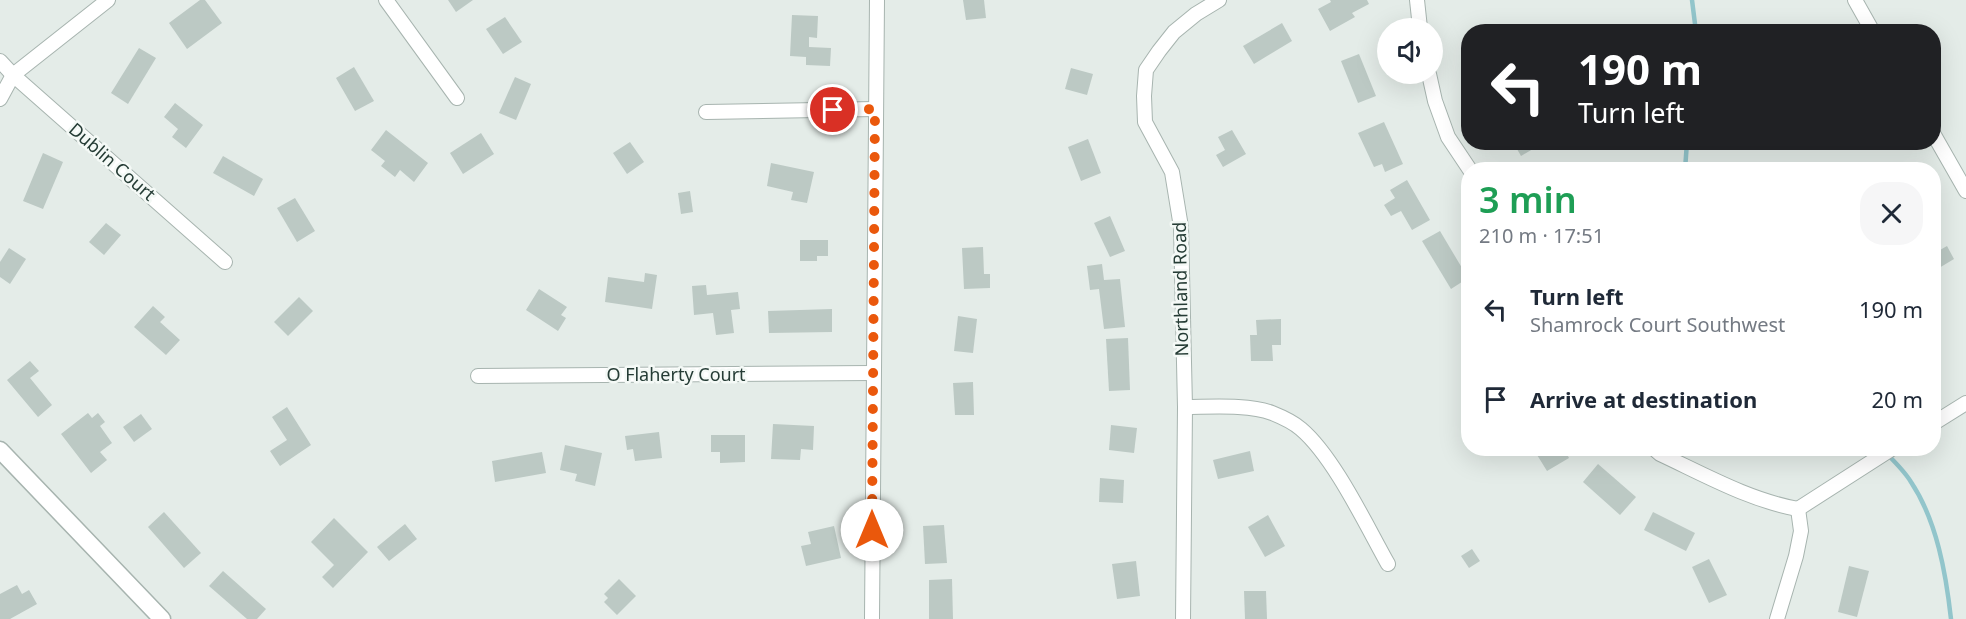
<!DOCTYPE html>
<html lang="en">
<head>
<meta charset="utf-8">
<style>
  :root { --surface:#fff; --page:#f6f6f7; --text:#1f2937; --muted:#747a83 }
  body { margin:0; font-family:"Noto Sans",sans-serif; background:var(--page); color:var(--text); height:100vh; display:flex; flex-direction:column; font-size:22px; white-space:nowrap }
  * { box-sizing:border-box; margin:0 }
  p { font-size:20px; color:var(--muted) }
  .icon { flex:none; width:33px; height:33px; fill:none; stroke:currentColor; stroke-width:2; stroke-linecap:round; stroke-linejoin:round }
  .map { position:relative; flex:1; overflow:hidden }
  .panel { position:absolute; left:1461px; top:162px; width:480px; height:294px; display:flex; flex-direction:column; background:var(--surface); border-radius:24px; box-shadow:0 6px 24px #0002 }
  .panel>* { flex:none }
  .guide { position:absolute; left:1461px; top:24px; width:480px; height:126px; border-radius:24px; box-shadow:0 6px 24px #0002; background:#202124; color:#fff; overflow:hidden }
  .controls { position:absolute; left:1377px; top:18px; display:grid; gap:12px }
  .controls a { display:grid; place-items:center; width:66px; height:66px; border-radius:50%; background:var(--surface); box-shadow:0 6px 24px #0002; font-size:30px }
  .pin { position:absolute; display:grid; place-items:center; width:51px; height:51px; color:#fff; margin:-26px; border:3px solid #fff; border-radius:50%; box-shadow:0 2px 6px #0007 }
  .me { position:absolute; width:66px; margin:-33px; rotate:0deg; stroke-linejoin:round; filter:drop-shadow(0 0 4px #0008) }
  .turn { display:flex; align-items:center; gap:21px; height:126px; padding:0 18px; font-size:27px }
  .turn .icon { width:78px; height:78px; stroke-width:2.5 }
  .turn b { display:block; font-size:42px; line-height:51px }
  .round { display:grid; place-items:center; flex:none; width:63px; height:63px; border-radius:24px; background:var(--page) }
  .overview { display:flex; align-items:center; justify-content:space-between; height:102px; padding:0 18px }
  h1 { font-size:36px; font-weight:600; line-height:45px; color:#1e9e55 }
  ul { padding:0; list-style:none }
  li { display:flex; align-items:center; gap:18px; height:90px; padding:0 18px }
  li div { flex:1 }
  li b { display:block; font-size:22px }
  li em { font-style:normal }
  .map>svg:first-child { display:block }
</style>
</head>
<body>
<div class="map">
<svg width="1966" height="619" viewBox="0 0 1966 619">
  <rect width="100%" height="100%" fill="#e4ece8"/>
  <g fill="none" stroke-linecap="round" stroke-linejoin="round">
    <!-- stream -->
    <g stroke="#92c5cb" stroke-width="4.5">
      <polyline points="1692,0 1696,32"/>
      <polyline points="1685,170 1687,142"/>
      <path d="M 1887,454 C 1896,463 1905,472 1911,482 C 1937,521 1946,574 1951,619"/>
    </g>
  </g>
  <!-- building -->
  <g fill="#bcc9c4">
    <polygon points="200,0 205,0 222,23 187,49 169,23"/>
    <polygon points="448,0 473,0 456,12"/>
    <polygon points="963,0 984,0 986,18 966,20"/>
    <polygon points="1330,0 1367,0 1369,4 1352,13 1355,17 1330,31 1318,9 1331,2"/>
    <polygon points="792,15 818,16 817,38 809,37 809,47 831,48 830,66 806,65 806,57 790,56"/>
    <polygon points="505,17 522,42 503,54 486,29"/>
    <polygon points="1282,23 1292,41 1254,64 1243,46"/>
    <polygon points="139,48 156,58 128,104 111,93"/>
    <polygon points="1359,54 1376,96 1358,103 1341,61"/>
    <polygon points="354,67 374,101 355,111 336,78"/>
    <polygon points="1071,68 1093,74 1087,95 1065,89"/>
    <polygon points="515,77 531,84 516,120 499,113"/>
    <polygon points="175,103 203,125 186,148 172,137 178,129 164,117"/>
    <polygon points="1384,122 1403,164 1385,172 1382,164 1374,167 1358,133"/>
    <polygon points="386,130 428,163 414,182 400,170 395,177 381,166 385,161 371,150"/>
    <polygon points="1232,130 1246,154 1223,167 1216,155 1225,150 1218,137"/>
    <polygon points="481,133 494,154 463,174 450,153"/>
    <polygon points="1088,139 1101,173 1081,181 1068,147"/>
    <polygon points="630,142 644,162 627,174 613,153"/>
    <polygon points="1513,142 1536,142 1538,146 1521,156"/>
    <polygon points="43,153 63,162 43,209 23,201"/>
    <polygon points="223,156 263,179 254,196 213,173"/>
    <polygon points="771,163 814,172 807,203 791,200 793,192 767,186"/>
    <polygon points="1407,180 1430,220 1412,230 1401,211 1391,216 1384,205 1395,198 1390,190"/>
    <polygon points="690,191 693,212 681,214 678,193"/>
    <polygon points="295,198 315,231 297,242 277,208"/>
    <polygon points="1110,216 1125,251 1110,257 1094,223"/>
    <polygon points="106,223 121,235 104,255 89,242"/>
    <polygon points="1440,231 1468,278 1451,289 1422,241"/>
    <polygon points="1934,238 1940,250 1947,246 1954,259 1934,271"/>
    <polygon points="800,240 828,240 828,256 817,256 817,261 800,261"/>
    <polygon points="983,247 984,274 990,274 990,288 964,289 962,248"/>
    <polygon points="9,248 26,259 10,284 0,277 0,262"/>
    <polygon points="1102,264 1104,280 1120,279 1125,327 1104,329 1099,289 1090,290 1087,266"/>
    <polygon points="645,273 657,275 652,309 605,302 608,277 644,282"/>
    <polygon points="706,285 707,295 738,292 740,309 731,310 734,333 716,335 713,313 694,315 692,286"/>
    <polygon points="539,289 567,307 561,315 566,318 558,331 526,310"/>
    <polygon points="299,297 313,311 288,336 274,322"/>
    <polygon points="153,306 165,317 160,322 180,340 166,355 134,327"/>
    <polygon points="832,309 832,332 769,333 768,311"/>
    <polygon points="958,316 977,319 973,353 954,351"/>
    <polygon points="1281,319 1281,345 1272,345 1273,361 1251,361 1250,335 1257,335 1256,320"/>
    <polygon points="1128,338 1130,390 1109,391 1106,339"/>
    <polygon points="30,361 39,371 30,378 52,405 38,417 7,380"/>
    <polygon points="973,382 974,415 955,415 953,383"/>
    <polygon points="287,407 311,445 280,466 270,451 287,440 272,417"/>
    <polygon points="88,413 92,418 98,413 105,422 100,426 112,443 100,452 107,460 91,473 61,434"/>
    <polygon points="141,414 152,429 134,442 123,427"/>
    <polygon points="773,424 814,426 813,450 801,449 800,460 771,459"/>
    <polygon points="1111,425 1137,428 1134,453 1109,450"/>
    <polygon points="659,432 662,458 635,461 633,449 627,450 625,436"/>
    <polygon points="711,435 745,435 745,462 720,463 720,452 711,452"/>
    <polygon points="565,445 602,453 595,486 575,481 577,474 560,470"/>
    <polygon points="1537,448 1551,448 1553,452 1559,448 1564,448 1569,458 1547,471 1534,450"/>
    <polygon points="1250,451 1254,471 1218,479 1213,460"/>
    <polygon points="542,452 546,473 495,482 492,461"/>
    <polygon points="1598,464 1636,497 1620,515 1583,482"/>
    <polygon points="1100,478 1124,480 1123,503 1099,502"/>
    <polygon points="164,512 201,553 184,568 148,527"/>
    <polygon points="1653,512 1695,533 1686,551 1644,530"/>
    <polygon points="1268,515 1285,546 1265,557 1248,527"/>
    <polygon points="334,518 368,552 333,588 322,577 334,565 311,542"/>
    <polygon points="405,524 417,539 389,561 377,547"/>
    <polygon points="944,525 947,563 925,564 923,526"/>
    <polygon points="834,526 841,558 806,566 801,546 811,544 808,532"/>
    <polygon points="1472,549 1480,561 1469,568 1461,556"/>
    <polygon points="1709,559 1727,595 1709,603 1692,567"/>
    <polygon points="1136,561 1140,596 1117,599 1112,564"/>
    <polygon points="1849,566 1869,571 1857,617 1838,612"/>
    <polygon points="223,571 266,609 257,619 247,619 209,586"/>
    <polygon points="619,579 636,596 617,615 604,602 608,598 604,594"/>
    <polygon points="952,579 953,619 929,619 929,580"/>
    <polygon points="17,585 22,594 29,590 37,604 10,619 0,619 0,594"/>
    <polygon points="1244,591 1266,591 1267,619 1245,619"/>
  </g>
  <g fill="none" stroke-linecap="round" stroke-linejoin="round">
    <defs>
      <g id="minor">
        <polyline points="386,0 457,98"/>
        <polyline points="1417,0 1420,28"/>
        <polyline points="1855,0 1873,32"/>
        <polyline points="0,61 13,75 225,262"/>
        <polyline points="1429,74 1435,101 1448,137 1470,170"/>
        <polyline points="0,99 13,75 108,0"/>
        <polyline points="706,112 875,109"/>
        <polyline points="1934,135 1966,191"/>
        <polyline points="478,376 873,373"/>
        <path d="M 1185,407 C 1210,407 1249,404 1272,413 C 1282,417 1293,422 1301,429 C 1334,457 1366,525 1388,564"/>
        <polyline points="1934,423 1966,403"/>
        <path d="M 1653,448 L 1660,454 C 1705,475 1749,500 1798,509"/>
        <polyline points="1798,509 1893,448"/>
        <polyline points="872,619 877,0"/>
        <polyline points="1183,619 1185,407 1181,227 1172,172 1145,122 1144,96 1146,70 1159,51 1174,32 1196,14 1219,0"/>
        <polyline points="1777,619 1796,556 1801,531 1798,509"/>
      </g>
      <polyline id="tertiary" points="0,450 162,619"/>
    </defs>
    <!-- minor casing -->
    <use href="#minor" stroke="#a7b4af" stroke-width="16"/>
    <!-- tertiary casing -->
    <use href="#tertiary" stroke="#a7b4af" stroke-width="19"/>
    <!-- minor -->
    <use href="#minor" stroke="#fff" stroke-width="14"/>
    <!-- tertiary -->
    <use href="#tertiary" stroke="#fff" stroke-width="16"/>
  </g>
  <g fill="none" stroke-linecap="round" stroke-linejoin="round">
    <!-- route -->
    <polyline stroke="#ea580c" stroke-width="10" stroke-dasharray="0 18" points="833,110 875,109 872,530"/>
  </g>
  <g text-anchor="middle" stroke-width="5" stroke-linejoin="round" paint-order="stroke">
    <!-- street labels -->
    <g font-size="18" fill="#253c35" stroke="#f4f9f6">
      <text transform="translate(112 162) rotate(41)" y="6">Dublin Court</text>
      <text transform="translate(1181 289) rotate(-91)" y="6">Northland Road</text>
      <text x="676" y="381">O Flaherty Court</text>
    </g>
  </g>
</svg>
<div class="controls">
<a><svg class="icon" aria-label="sound" viewBox="0 0 24 24"><path d="M4 9h4l5-4v14l-5-4H4zM17 9q2 3 0 6"/></svg></a>
</div>
<div class="pin" style="left:833px;top:110px;background:#d93025"><svg class="icon" aria-label="arrive" viewBox="0 0 24 24"><path d="M6 21V4h12l-3 4 3 4H6"/></svg></div>
<svg class="me" style="left:872px;top:530px" viewBox="-20 -20 40 40"><circle r="19" fill="#fff"/><path d="M0-13L10 11 0 6-10 11z" fill="#ea580c"/></svg>
<div class="guide">
<div class="turn"><svg class="icon" aria-label="left" viewBox="0 0 24 24"><path d="M17 20v-9H6M10 6l-5 5 5 5"/></svg><div><b>190 m</b>Turn left</div></div>
</div>
<section class="panel">
<div class="overview"><div><h1>3 min</h1><p>210 m · 17:51</p></div><a class="round"><svg class="icon" aria-label="close" viewBox="0 0 24 24"><path d="M6 6l12 12M18 6L6 18"/></svg></a></div>
<ul>
<li><svg class="icon" aria-label="left" viewBox="0 0 24 24"><path d="M17 20v-9H6M10 6l-5 5 5 5"/></svg><div><b>Turn left</b><p>Shamrock Court Southwest</p></div><em>190 m</em></li>
<li><svg class="icon" aria-label="arrive" viewBox="0 0 24 24"><path d="M6 21V4h12l-3 4 3 4H6"/></svg><div><b>Arrive at destination</b></div><em>20 m</em></li>
</ul>
</section>
</div>
</body>
</html>
